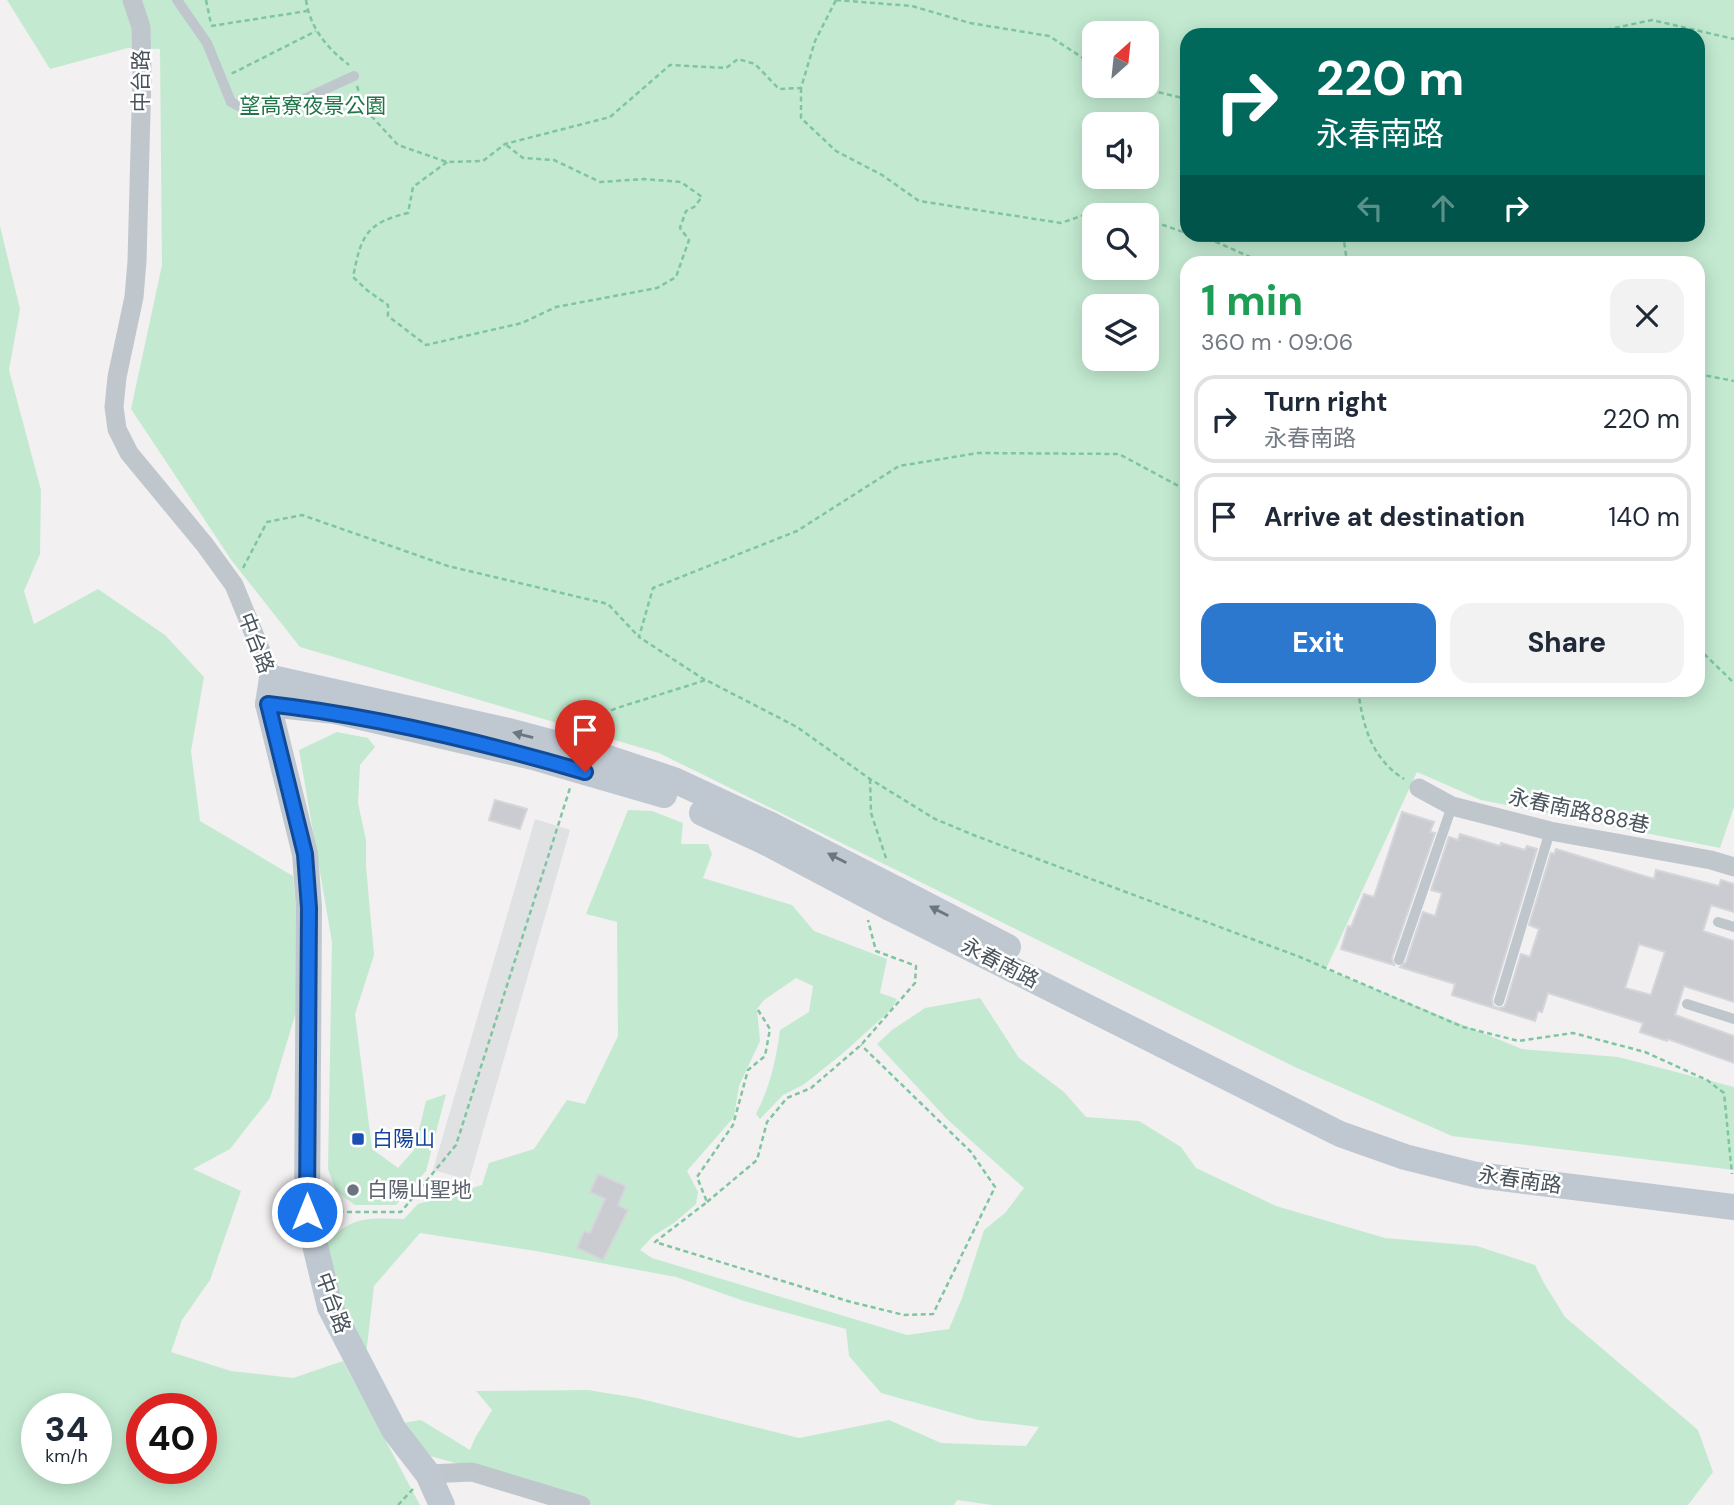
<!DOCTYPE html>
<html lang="en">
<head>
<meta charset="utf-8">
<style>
  :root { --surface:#fff; --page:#f2f2f3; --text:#1f2937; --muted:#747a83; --line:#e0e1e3; --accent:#2c78cf }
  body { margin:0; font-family:"DM Sans","Noto Sans TC",sans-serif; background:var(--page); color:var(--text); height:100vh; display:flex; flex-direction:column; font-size:26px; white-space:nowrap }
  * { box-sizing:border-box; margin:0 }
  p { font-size:23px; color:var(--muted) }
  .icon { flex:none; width:38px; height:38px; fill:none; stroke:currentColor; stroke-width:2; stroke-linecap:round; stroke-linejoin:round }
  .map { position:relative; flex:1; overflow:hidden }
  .drawer { position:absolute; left:1180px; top:256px; width:525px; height:441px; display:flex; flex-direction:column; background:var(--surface); border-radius:21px; box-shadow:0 4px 18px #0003 }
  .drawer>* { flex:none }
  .top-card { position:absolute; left:1180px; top:28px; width:525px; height:214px; border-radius:21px; box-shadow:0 4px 18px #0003; background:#00695c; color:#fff; overflow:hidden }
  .needle { width:46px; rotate:27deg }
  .buttons { position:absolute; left:1082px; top:21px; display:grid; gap:14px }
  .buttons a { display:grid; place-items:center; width:77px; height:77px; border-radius:14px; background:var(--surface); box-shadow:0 4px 18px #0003; font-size:35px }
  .speed { position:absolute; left:21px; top:1393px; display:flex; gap:14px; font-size:35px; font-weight:700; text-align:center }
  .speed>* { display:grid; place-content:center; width:91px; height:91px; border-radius:50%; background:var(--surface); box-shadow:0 4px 18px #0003; line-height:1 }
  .speed small { font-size:18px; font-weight:400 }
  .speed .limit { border:10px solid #d22; background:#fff; color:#111 }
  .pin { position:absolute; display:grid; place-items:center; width:60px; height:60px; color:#fff; margin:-72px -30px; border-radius:50% 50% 50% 0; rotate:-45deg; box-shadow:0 0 7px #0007 }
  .pin .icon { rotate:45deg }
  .me { position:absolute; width:77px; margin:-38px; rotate:0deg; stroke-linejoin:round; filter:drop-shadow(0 0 5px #0008) }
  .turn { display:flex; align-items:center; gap:24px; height:147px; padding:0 21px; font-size:32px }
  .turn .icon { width:91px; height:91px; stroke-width:2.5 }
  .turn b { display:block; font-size:49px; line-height:60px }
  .lanes { display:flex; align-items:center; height:66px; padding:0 21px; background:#0003; justify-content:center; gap:35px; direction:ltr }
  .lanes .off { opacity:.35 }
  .round { display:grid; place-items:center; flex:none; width:74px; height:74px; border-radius:21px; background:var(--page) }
  .head { display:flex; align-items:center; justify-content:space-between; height:119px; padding:0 21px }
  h1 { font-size:42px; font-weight:700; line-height:52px; color:#1e9e55 }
  .primary-button { display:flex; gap:14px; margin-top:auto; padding:14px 21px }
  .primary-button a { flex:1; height:80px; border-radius:21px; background:var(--accent); color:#fff; font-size:28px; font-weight:700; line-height:80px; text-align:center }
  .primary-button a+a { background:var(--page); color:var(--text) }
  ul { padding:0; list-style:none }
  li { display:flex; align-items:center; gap:21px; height:88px; margin:0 14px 10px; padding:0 7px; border:4px solid var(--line); border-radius:21px }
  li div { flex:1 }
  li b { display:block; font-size:26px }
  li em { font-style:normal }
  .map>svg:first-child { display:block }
</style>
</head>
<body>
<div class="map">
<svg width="1734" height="1505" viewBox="0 0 1734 1505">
  <rect width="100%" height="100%" fill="#f2f0f0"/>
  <!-- airport -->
  <polygon fill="#dfe1e3" points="535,819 570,830 469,1180 433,1170"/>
  <!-- green -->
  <g fill="#c3ead1" fill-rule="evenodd">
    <path d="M 7,0 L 1734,0 L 1734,807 L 1720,848 L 1481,800 L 1417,772 L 1326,969 L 1522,1049 L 1618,1057 L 1734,1087 L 1734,1170 L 1452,1136 L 1297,1068 L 659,753 L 300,647 L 232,561 L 131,409 L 162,265 L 160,49 L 128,48 L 50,69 ZM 1094,33 L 1146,33 L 1146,86 L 1094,86 ZM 1186,35 L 1698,35 L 1698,234 L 1186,234 ZM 1094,124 L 1146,124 L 1146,177 L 1094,177 ZM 1094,215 L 1146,215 L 1146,268 L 1094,268 ZM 1186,262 L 1698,262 L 1698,690 L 1186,690 ZM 1094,306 L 1146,306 L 1146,359 L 1094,359 Z"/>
    <path d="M 0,226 L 20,309 L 9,370 L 41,490 L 40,554 L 24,591 L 34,624 L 98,589 L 165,635 L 204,677 L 191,751 L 200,821 L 293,876 L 303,989 L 270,1098 L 230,1149 L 193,1169 L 241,1191 L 210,1280 L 182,1320 L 171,1352 L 231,1371 L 293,1378 L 343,1361 L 420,1505 L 0,1505 ZM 37,1409 L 96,1409 L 96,1468 L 37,1468 ZM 142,1409 L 201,1409 L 201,1468 L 142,1468 Z"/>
    <polygon points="337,732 368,738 375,747 360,765 358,803 366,840 366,866 374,955 355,1014 372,1149 398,1168 414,1150 426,1101 446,1094 426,1171 396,1205 355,1205 336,1191 328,1169 332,942 299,750"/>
    <path d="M 628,810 L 652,811 L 683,823 L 681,844 L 708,844 L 712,854 L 703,878 L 792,905 L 814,931 L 887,959 L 880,993 L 897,999 L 892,1009 L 842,1054 L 803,1085 L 783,1095 L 760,1119 L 756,1114 C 770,1087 776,1060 780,1030 L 809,1012 L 813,986 L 796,978 L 764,1000 L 757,1009 L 760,1041 L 739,1086 L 734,1117 L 687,1171 L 698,1192 L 696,1204 L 674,1223 L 653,1236 L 640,1250 L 652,1258 L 907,1335 L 949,1329 L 962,1298 L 984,1230 L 1005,1213 L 1024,1188 L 948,1120 L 877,1044 L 892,1030 L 925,1008 L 980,998 L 1019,1058 L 1064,1092 L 1086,1117 L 1139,1121 L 1181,1147 L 1196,1168 L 1276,1206 L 1385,1238 L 1477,1246 L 1535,1265 L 1544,1283 L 1565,1317 L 1698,1430 L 1713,1472 L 1688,1505 L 992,1505 L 957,1500 L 954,1505 L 592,1505 L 572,1496 L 423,1454 L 402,1423 L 421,1420 L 470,1450 L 475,1438 L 492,1410 L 476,1391 L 588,1390 L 637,1398 L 799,1438 L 889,1420 L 941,1443 L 1026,1446 L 1039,1427 L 978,1420 L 881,1393 L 849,1356 L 846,1329 L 744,1301 L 676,1277 L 536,1251 L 420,1233 L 374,1286 L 366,1355 L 339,1295 L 325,1246 C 350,1215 368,1218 404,1219 L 418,1204 L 482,1185 L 489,1163 L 534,1149 L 567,1100 L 585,1104 L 618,1036 L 617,922 L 586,914 Z"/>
  </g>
  <!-- building -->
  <g fill="#caccd1" stroke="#d4d6da" stroke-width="2" fill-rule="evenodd">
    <polygon points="495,800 527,809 520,829 489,820"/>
    <polygon points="1402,812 1434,822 1430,832 1435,833 1392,958 1394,965 1341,949 1348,926 1351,927 1364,894 1374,897"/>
    <path d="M 1460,834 L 1500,846 L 1501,843 L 1525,850 L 1527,846 L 1537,849 L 1492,999 L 1493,1006 L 1498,1008 L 1504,1007 L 1506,1003 L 1521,954 L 1530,957 L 1539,929 L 1529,925 L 1551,853 L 1554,854 L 1556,849 L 1654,879 L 1656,870 L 1719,886 L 1721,880 L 1734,884 L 1734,912 L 1711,905 L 1703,931 L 1734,941 L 1734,1002 L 1684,986 L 1675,1015 L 1734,1036 L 1734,1063 L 1668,1039 L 1667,1041 L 1640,1032 L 1643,1023 L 1548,993 L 1542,1012 L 1538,1011 L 1535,1021 L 1452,995 L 1455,984 L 1400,967 L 1406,962 L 1423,912 L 1435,916 L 1442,893 L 1431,890 L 1449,837 L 1458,840 ZM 1639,944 L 1665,952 L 1651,995 L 1625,988 Z"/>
    <polygon points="598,1174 626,1186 618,1205 628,1210 603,1260 577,1248 584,1231 590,1233 605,1199 590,1192"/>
  </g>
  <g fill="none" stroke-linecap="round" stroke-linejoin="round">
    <!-- path -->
    <g stroke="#7ec5a0" stroke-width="2.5" stroke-dasharray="5 3.5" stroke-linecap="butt">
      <polyline points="206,0 211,24"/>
      <path d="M 306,0 C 310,28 327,48 349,65"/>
      <polyline points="836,0 912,6 970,23 1049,36 1094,65"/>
      <polyline points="211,26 307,11"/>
      <polyline points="1600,35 1605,30 1652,20 1734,39"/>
      <polyline points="232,72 233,73 316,31"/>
      <polyline points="357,86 364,108 398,145 447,162 483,161 505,144 610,117 670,65 726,68 738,59 755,64 779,89 801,88 815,41 836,0"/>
      <polyline points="1134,86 1186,99"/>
      <polyline points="801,88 801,118 836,151 882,175 919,201 1061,223 1113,205 1138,215"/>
      <path d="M 447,162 L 413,187 L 408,213 C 365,223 361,237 353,277 L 368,291 L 388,305 L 388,316 L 426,345 L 522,323 L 556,307 L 657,288 L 676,277 L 689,240 L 680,228 L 686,211 L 694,207 L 702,197 L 681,182 L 644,179 L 600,182 L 554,160 L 523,158 L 505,144"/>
      <polyline points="1146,219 1186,233"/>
      <polyline points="1191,234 1212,240 1261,262"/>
      <polyline points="1345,234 1344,241 1347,262"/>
      <polyline points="1698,374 1734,381"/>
      <polyline points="243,568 267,522 302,515 448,566 608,604 639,637"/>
      <polyline points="1698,648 1734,683"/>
      <polyline points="705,680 639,637 653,588 797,531 899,466 978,453 1119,454 1186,490"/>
      <path d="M 1358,690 C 1363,726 1371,758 1404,779"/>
      <polyline points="586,730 592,718 617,708 706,680 797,727 870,779 935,819 976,836 1300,957 1463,1027 1519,1041 1573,1033 1645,1052 1707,1080 1724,1093 1732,1174"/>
      <polyline points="870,779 871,813 887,861"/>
      <polyline points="758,1010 770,1029 765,1056 748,1070 733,1125 697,1177 707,1202 655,1242 851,1302 904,1315 933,1314 995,1187 971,1152 861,1045"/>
      <polyline points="707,1202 757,1160 767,1122 787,1098 811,1088 861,1045 915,983 916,966 876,951 868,920"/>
      <polyline points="330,1212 401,1212 456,1145 570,788"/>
      <polyline points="398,1505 413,1489"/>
    </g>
    <!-- lane -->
    <g stroke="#bfc7cd" stroke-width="10">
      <polyline points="177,0 207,43 231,102 252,113 280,110 354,76"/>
      <polyline points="1718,922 1734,927"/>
      <polyline points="1399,960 1452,806"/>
      <polyline points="1499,1001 1550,831"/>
      <polyline points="1687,1004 1734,1019"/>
    </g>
    <!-- street -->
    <g stroke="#bfc7cd" stroke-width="19">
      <polyline points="132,0 141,27 142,74 137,261 134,297 117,377 114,407 117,429 129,453 205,545 234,585 272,678"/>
      <polyline points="1419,788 1452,806 1550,831 1711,860 1734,867"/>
      <polyline points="428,1474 472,1472 581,1505"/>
    </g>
    <!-- secondary -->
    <g stroke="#bfc8d1" stroke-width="26">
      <polyline points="268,704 335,711 533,757 664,795"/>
      <polyline points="702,813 765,842"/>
      <polyline points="898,890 1008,947"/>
      <polyline points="890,908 1340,1134 1405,1157 1477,1175 1734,1207"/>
      <polyline points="442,1505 428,1474 394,1430 330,1307 307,1212 309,908 305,854 268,704 272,678 509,731 599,755 674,780 771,825"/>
    </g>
    <!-- secondary-bridge -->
    <g stroke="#bfc8d1" stroke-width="26">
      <polyline points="771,825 898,890"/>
      <polyline points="765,842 890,908"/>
    </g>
  </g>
  <!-- one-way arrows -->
  <defs><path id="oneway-solid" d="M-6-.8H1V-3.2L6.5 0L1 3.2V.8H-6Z" transform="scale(1.75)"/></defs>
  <g fill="#6c767e">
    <use href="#oneway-solid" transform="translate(523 735) rotate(-165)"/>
    <use href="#oneway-solid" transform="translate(837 858) rotate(-153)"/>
    <use href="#oneway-solid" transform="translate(939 911) rotate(-153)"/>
  </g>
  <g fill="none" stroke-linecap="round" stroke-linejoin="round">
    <defs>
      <path id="route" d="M 307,1212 L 309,908 L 305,854 L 268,704 C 375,716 482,742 585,772"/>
    </defs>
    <!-- route casing -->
    <use href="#route" stroke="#114b97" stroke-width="18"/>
    <!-- route -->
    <use href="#route" stroke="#1a73e8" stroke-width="12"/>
  </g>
  <!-- markers -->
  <rect fill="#1a4fb4" stroke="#fff" stroke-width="2.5" x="351" y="1132" width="14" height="14" rx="3.5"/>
  <circle fill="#6b7280" stroke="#fff" stroke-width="2.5" cx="353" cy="1190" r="7"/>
  <g text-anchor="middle" stroke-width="5" stroke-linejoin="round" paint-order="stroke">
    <!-- street labels -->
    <g font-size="21" fill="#49535b" stroke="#fff">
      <text transform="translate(141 81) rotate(-90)" y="7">中台路</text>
      <text transform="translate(256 643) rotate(69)" y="7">中台路</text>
      <text transform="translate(1579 811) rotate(12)" y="7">永春南路888巷</text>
      <text transform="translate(1000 963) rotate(27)" y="7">永春南路</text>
      <text transform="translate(1520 1180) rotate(8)" y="7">永春南路</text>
      <text transform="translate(333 1303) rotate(70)" y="7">中台路</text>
    </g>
    <!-- park labels -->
    <g font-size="21" fill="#217549" stroke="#fff">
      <text x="313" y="113">望高寮夜景公園</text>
    </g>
    <!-- transit labels -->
    <g font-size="21" fill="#164399" stroke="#fff" text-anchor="start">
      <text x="372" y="1146">白陽山</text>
    </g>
    <!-- worship labels -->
    <g font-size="21" fill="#5b616d" stroke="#fff" text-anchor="start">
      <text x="367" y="1197">白陽山聖地</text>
    </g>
  </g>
</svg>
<div class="buttons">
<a><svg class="needle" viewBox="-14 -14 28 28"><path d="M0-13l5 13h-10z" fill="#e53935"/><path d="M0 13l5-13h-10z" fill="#747a83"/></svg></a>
<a><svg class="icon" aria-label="sound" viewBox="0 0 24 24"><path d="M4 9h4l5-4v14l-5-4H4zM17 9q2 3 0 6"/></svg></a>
<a><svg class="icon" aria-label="search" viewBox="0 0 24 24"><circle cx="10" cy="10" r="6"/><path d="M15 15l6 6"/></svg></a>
<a><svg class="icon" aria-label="layers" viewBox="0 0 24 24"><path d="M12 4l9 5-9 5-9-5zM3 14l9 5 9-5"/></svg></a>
</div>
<div class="speed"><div>34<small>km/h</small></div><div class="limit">40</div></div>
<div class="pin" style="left:585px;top:772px;background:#d93025"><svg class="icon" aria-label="arrive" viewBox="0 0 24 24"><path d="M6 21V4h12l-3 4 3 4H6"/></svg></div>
<svg class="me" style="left:307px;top:1212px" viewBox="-20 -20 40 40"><circle r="17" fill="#1a73e8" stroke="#fff" stroke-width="3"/><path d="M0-11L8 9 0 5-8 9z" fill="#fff"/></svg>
<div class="top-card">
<div class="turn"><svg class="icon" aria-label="right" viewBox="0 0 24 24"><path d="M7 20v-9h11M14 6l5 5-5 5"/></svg><div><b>220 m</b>永春南路</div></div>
<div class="lanes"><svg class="icon off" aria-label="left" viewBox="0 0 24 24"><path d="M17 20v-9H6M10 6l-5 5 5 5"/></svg><svg class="icon off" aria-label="ahead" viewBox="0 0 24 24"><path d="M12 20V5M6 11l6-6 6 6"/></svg><svg class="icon" aria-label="right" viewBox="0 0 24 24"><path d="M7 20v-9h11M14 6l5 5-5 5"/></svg></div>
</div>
<section class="drawer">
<div class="head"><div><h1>1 min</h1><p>360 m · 09:06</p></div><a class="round"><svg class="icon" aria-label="close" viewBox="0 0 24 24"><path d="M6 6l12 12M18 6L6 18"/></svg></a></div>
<ul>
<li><svg class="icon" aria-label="right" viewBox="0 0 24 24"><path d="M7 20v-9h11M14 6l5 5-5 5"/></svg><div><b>Turn right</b><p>永春南路</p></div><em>220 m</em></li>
<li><svg class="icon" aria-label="arrive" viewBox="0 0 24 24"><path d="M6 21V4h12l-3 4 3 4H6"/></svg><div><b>Arrive at destination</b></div><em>140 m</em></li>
</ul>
<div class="primary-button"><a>Exit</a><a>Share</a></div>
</section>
</div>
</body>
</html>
